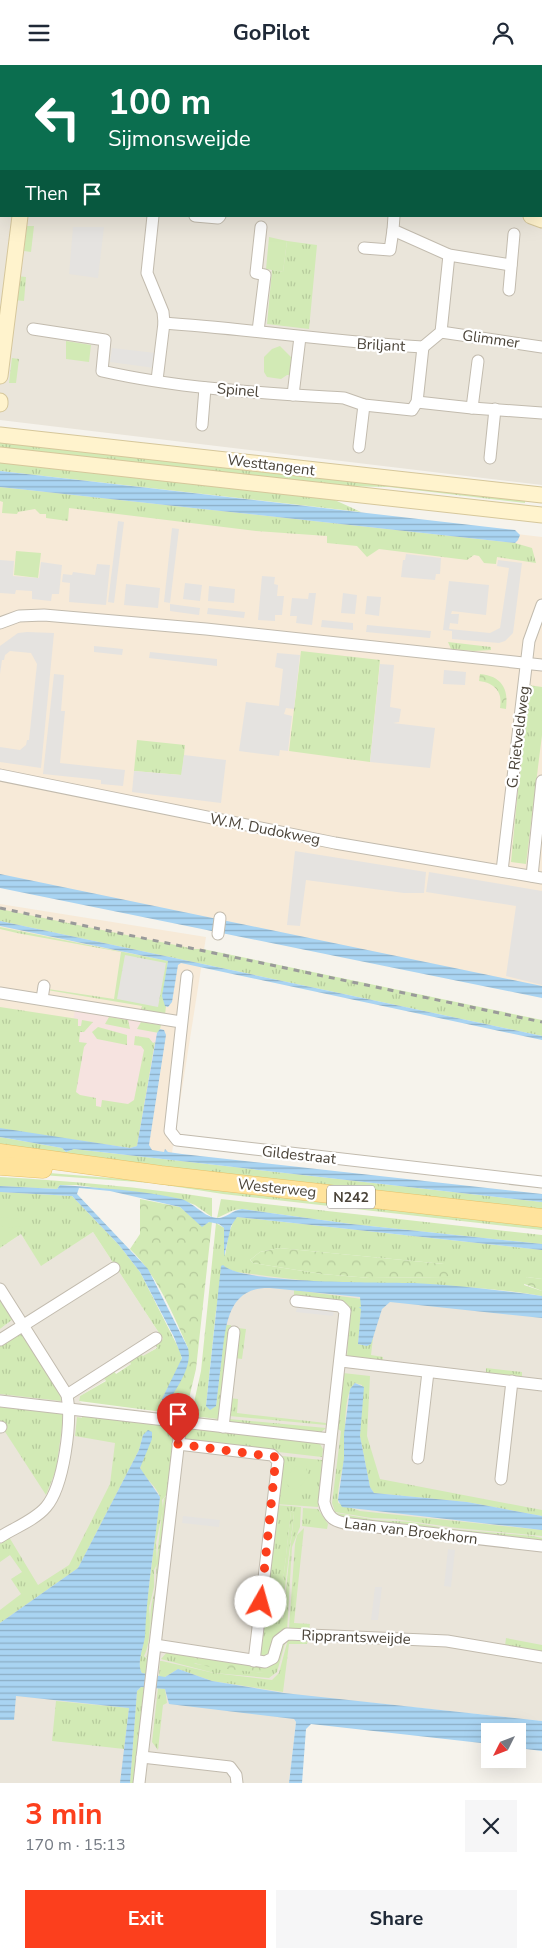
<!DOCTYPE html>
<html lang="en">
<head>
<meta charset="utf-8">
<style>
  :root { --surface:#fff; --page:#f6f6f7; --text:#1f2937; --muted:#747a83; --accent:#fc3f1d }
  body { margin:0; font-family:"Nunito Sans",sans-serif; background:var(--page); color:var(--text); height:100vh; display:flex; flex-direction:column; font-size:19px; white-space:nowrap }
  * { box-sizing:border-box; margin:0 }
  p { font-size:16px; color:var(--muted) }
  .icon { flex:none; width:28px; height:28px; fill:none; stroke:currentColor; stroke-width:2; stroke-linecap:round; stroke-linejoin:round }
  .map { position:relative; height:1718px; overflow:hidden }
  .panel { display:flex; flex-direction:column; background:var(--surface); flex:1 }
  .panel>* { flex:none }
  .guide { position:absolute; left:0px; top:0px; width:542px; height:152px; box-shadow:0 5px 20px #0002; background:#0b6e4f; color:#fff; overflow:hidden }
  .needle { width:32px; rotate:228deg }
  .fabs { position:absolute; left:481px; top:1658px; display:grid; gap:10px }
  .fabs a { display:grid; place-items:center; width:45px; height:45px; border-radius:0px; background:var(--surface); box-shadow:0 5px 20px #0002; font-size:25px }
  .pin { position:absolute; display:grid; place-items:center; width:42px; height:42px; color:#fff; margin:-51px -21px; border-radius:50% 50% 50% 0; rotate:-45deg; box-shadow:0 0 5px #0007 }
  .pin .icon { rotate:45deg }
  .me { position:absolute; width:55px; margin:-28px; rotate:7deg; stroke-linejoin:round; filter:drop-shadow(0 0 4px #0008) }
  .turn { display:flex; align-items:center; gap:18px; height:105px; padding:0 25px; font-size:22px }
  .turn .icon { width:65px; height:65px; stroke-width:2.5 }
  .turn b { display:block; font-size:35px; line-height:42px }
  .then { display:flex; align-items:center; height:48px; padding:0 25px; background:#0003; gap:10px; font-size:19px }
  .round { display:grid; place-items:center; flex:none; width:52px; height:52px; border-radius:0px; background:var(--page) }
  .summary { display:flex; align-items:center; justify-content:space-between; height:85px; padding:0 25px }
  h1 { font-size:30px; font-weight:700; line-height:38px; color:var(--accent) }
  .primary-button { display:flex; gap:10px; margin-top:auto; padding:10px 25px }
  .primary-button a { flex:1; height:58px; border-radius:0px; background:var(--accent); color:#fff; font-size:20px; font-weight:700; line-height:58px; text-align:center }
  .primary-button a+a { background:var(--page); color:var(--text) }
  header { display:flex; justify-content:space-between; align-items:center; height:65px; padding:0 25px; background:var(--surface); font-size:22px; font-weight:700 }
  .map>svg:first-child { display:block }
</style>
</head>
<body>
<header><svg class="icon" aria-label="menu" viewBox="0 0 24 24"><path d="M4 6h16M4 12h16M4 18h16"/></svg>GoPilot<svg class="icon" aria-label="person" viewBox="0 0 24 24"><circle cx="12" cy="8" r="4"/><path d="M4 21q1-7 8-7t8 7"/></svg></header>
<div class="map">
<svg width="542" height="1718" viewBox="0 0 542 1718">
  <defs>
    <pattern id="grass-tufts" width="24" height="20" patternUnits="userSpaceOnUse" patternTransform="scale(1.25)"><rect width="24" height="20" fill="#d2eab5"/><path d="M3 7l-1-3M5 7V3M7 7l1-3M15 17l-1-3M17 17v-4M19 17l1-3" fill="none" stroke="#b6ca9c"/></pattern>
    <pattern id="forest-crowns" width="20" height="18" patternUnits="userSpaceOnUse" patternTransform="scale(1.25)"><rect width="20" height="18" fill="#d2eab5"/><path d="M2 6a3 3 0 1 1 6 0M12 15a3 3 0 1 1 6 0" fill="none" stroke="#b6ca9c"/></pattern>
    <pattern id="water-rules" width="6" height="5" patternUnits="userSpaceOnUse" patternTransform="scale(1.25)"><rect width="6" height="5" fill="#a9d4f2"/><path d="M0 2.5h6" fill="none" stroke="#8caec5"/></pattern>
  </defs>
  <rect width="100%" height="100%" fill="#f6f3ec"/>
  <!-- residential -->
  <g fill="#eae5da" fill-rule="evenodd">
    <path d="M 0,0 L 542,0 L 542,420 L 0,355 ZM 1,1 L 541,1 L 541,151 L 1,151 Z"/>
    <polygon points="93,1167 163,1274 157,1282 143,1292 141,1289 129,1296 131,1299 104,1313 106,1315 80,1331 79,1336 82,1338 208,1353 221,1201 355,1219 478,1223 542,1231 542,1656 364,1637 294,1654 296,1657 289,1718 0,1718 0,1264 13,1254 0,1233 0,1183 21,1169 41,1200"/>
  </g>
  <!-- commercial -->
  <g fill="#f7ead8">
    <polygon points="0,409 542,472 542,925 0,813"/>
    <polygon points="0,839 206,872 171,1094 0,1063"/>
  </g>
  <!-- medical -->
  <polygon fill="#f6e3e0" points="75,945 160,959 139,1086 55,1071"/>
  <!-- grass -->
  <g fill="url(#grass-tufts)" fill-rule="evenodd">
    <polygon points="27,161 34,161 31,187 24,186"/>
    <polygon points="287,176 317,180 309,264 267,259 272,205 283,207"/>
    <polygon points="17,211 26,212 24,236 14,235"/>
    <polygon points="12,293 19,294 16,318 9,318"/>
    <polygon points="0,376 525,434 525,438 389,422 338,421 0,385"/>
    <polygon points="0,396 326,431 361,447 0,406"/>
    <polygon points="0,422 515,478 532,483 536,498 497,492 496,499 484,498 479,491 474,490 467,495 379,484 367,492 357,481 327,478 327,471 256,466 69,443 68,456 46,453 46,449 40,449 35,444 18,447 17,449 2,448 3,437 0,436"/>
    <polygon points="448,577 491,582 491,585 474,586 451,584"/>
    <polygon points="301,586 380,595 370,697 289,686"/>
    <polygon points="528,620 542,622 542,670 526,799 511,797"/>
    <polygon points="137,675 185,680 182,710 134,706"/>
    <polygon points="0,844 195,884 203,884 542,955 542,971 0,856"/>
    <polygon points="0,862 168,896 164,929 166,941 165,950 141,946 142,941 47,925 48,924 114,934 121,887 17,868 0,864"/>
    <polygon points="0,942 78,954 78,961 81,961 82,955 93,957 84,967 80,967 79,977 87,978 84,982 76,1027 80,1030 96,1033 96,1041 101,1042 102,1035 128,1039 134,1035 144,985 141,981 134,980 135,971 149,973 153,978 155,977 137,1081 130,1083 0,1064"/>
    <polygon points="109,952 128,955 130,964 105,959"/>
    <polygon points="141,957 161,960 159,968 137,964"/>
    <polygon points="98,962 127,970 127,980 97,974 92,967"/>
    <polygon points="0,1072 62,1083 66,1087 74,1084 542,1137 542,1148 0,1085"/>
    <polygon points="0,1104 172,1118 542,1160 542,1165 223,1129 152,1118 0,1107"/>
    <path d="M 0,1112 C 71,1116 141,1122 212,1133 L 212,1152 L 195,1140 L 179,1134 L 77,1120 L 60,1120 L 57,1124 L 0,1121 Z"/>
    <polygon points="0,1127 72,1131 119,1180 140,1207 181,1288 182,1296 162,1334 165,1341 168,1337 187,1342 185,1350 79,1336 80,1331 106,1316 104,1313 114,1306 116,1309 131,1299 129,1296 141,1289 143,1291 157,1283 156,1280 163,1274 93,1167 41,1201 21,1169 0,1183"/>
    <polygon points="221,1134 542,1170 542,1179 351,1159 242,1144 234,1145 217,1153"/>
    <path d="M 237,1152 L 542,1185 L 542,1214 L 527,1212 L 524,1220 L 542,1226 L 542,1231 C 480,1220 418,1220 355,1219 C 315,1218 276,1212 236,1207 L 224,1202 L 216,1246 L 206,1341 L 216,1341 L 225,1260 L 231,1260 L 221,1350 L 219,1354 L 191,1351 L 201,1306 L 216,1158 L 224,1163 L 225,1191 L 229,1167 L 235,1153 ZM 279,1183 L 444,1199 L 444,1212 L 370,1213 L 322,1209 L 253,1198 L 250,1195 L 260,1187 Z"/>
    <polygon points="294,1225 362,1234 358,1279 367,1281 373,1273 371,1290 383,1292 383,1298 347,1292 350,1244 347,1239 294,1231"/>
    <polygon points="0,1233 13,1254 0,1264"/>
    <polygon points="238,1263 246,1264 242,1294 235,1293"/>
    <polygon points="22,1267 60,1327 61,1336 0,1329 0,1281"/>
    <polygon points="486,1303 522,1307 522,1314 486,1309"/>
    <path d="M 343,1308 L 370,1311 L 367,1371 L 380,1414 L 542,1445 L 542,1451 L 467,1437 L 374,1428 L 370,1422 L 360,1371 L 362,1320 L 355,1318 C 341,1330 347,1377 344,1395 C 342,1408 337,1423 338,1438 L 360,1446 L 542,1465 L 542,1471 L 457,1463 L 395,1454 L 371,1453 L 335,1447 L 332,1438 L 341,1366 L 336,1363 Z"/>
    <polygon points="230,1333 238,1334 237,1348 326,1358 326,1360 229,1351"/>
    <polygon points="0,1342 64,1348 56,1405 46,1430 0,1359"/>
    <path d="M 82,1350 L 170,1361 L 175,1367 L 168,1428 L 162,1435 L 163,1444 L 156,1478 L 157,1499 L 154,1505 L 154,1522 L 149,1543 C 151,1556 150,1580 144,1591 L 149,1596 L 147,1610 L 142,1608 L 139,1603 L 160,1432 C 156,1421 147,1415 141,1406 C 138,1399 149,1375 152,1367 L 143,1370 L 139,1385 L 78,1503 L 0,1558 L 0,1545 L 21,1529 L 11,1514 L 22,1507 L 10,1490 L 0,1497 L 0,1479 L 9,1472 L 38,1520 L 69,1500 L 110,1419 L 115,1378 L 75,1371 L 77,1352 L 82,1353 Z"/>
    <polygon points="229,1354 326,1363 319,1369 231,1358"/>
    <polygon points="189,1362 313,1377 320,1379 323,1384 322,1392 190,1377 182,1373 184,1365"/>
    <polygon points="282,1391 322,1395 318,1442 276,1439"/>
    <path d="M 168,1430 L 149,1594 L 146,1592 C 153,1578 149,1558 151,1543 C 152,1534 156,1525 156,1516 C 156,1489 161,1460 164,1433 Z"/>
    <path d="M 276,1440 L 301,1442 L 300,1462 L 292,1482 L 287,1566 L 270,1591 L 262,1591 L 260,1588 ZM 291,1446 L 294,1448 L 283,1553 L 279,1552 Z"/>
    <polygon points="303,1443 318,1444 328,1459 327,1464 302,1461"/>
    <polygon points="331,1447 376,1455 411,1457 451,1464 533,1471 542,1473 542,1477 341,1454"/>
    <polygon points="304,1463 294,1558 310,1559 309,1566 289,1563 295,1479 297,1470"/>
    <polygon points="506,1573 542,1580 542,1588 535,1587 535,1585 505,1581"/>
    <polygon points="288,1574 308,1574 307,1579 289,1579 283,1627 212,1616 178,1604 165,1612 159,1612 160,1596 162,1596 214,1608 272,1615 279,1608"/>
    <polygon points="286,1575 277,1607 269,1613 214,1608 161,1594 168,1586 199,1592 194,1594 194,1598 196,1599 263,1608 262,1602 220,1595 278,1593 282,1580"/>
    <polygon points="141,1622 146,1622 135,1718 130,1718 137,1626"/>
    <polygon points="158,1623 165,1624 167,1638 163,1640 158,1685 152,1677"/>
    <polygon points="56,1636 129,1643 124,1684 52,1676"/>
  </g>
  <!-- forest -->
  <g fill="url(#forest-crowns)">
    <path d="M 480,609 C 501,611 509,623 506,644 L 500,643 C 503,627 495,618 479,616 Z"/>
    <path d="M 140,1134 L 180,1142 L 202,1161 L 209,1157 L 212,1157 L 196,1304 L 187,1342 L 168,1337 C 177,1319 189,1304 188,1283 C 173,1249 157,1210 130,1184 L 140,1169 Z"/>
    <polygon points="279,1183 444,1199 450,1202 450,1211 444,1212 370,1213 322,1209 253,1198 250,1195 260,1187"/>
    <polygon points="527,1212 542,1214 542,1226 522,1218"/>
    <polygon points="291,1446 294,1448 281,1556 279,1552"/>
    <polygon points="199,1592 263,1602 264,1605 263,1608 210,1602 194,1598 194,1594"/>
  </g>
  <!-- green -->
  <g fill="#d2eab5">
    <polygon points="269,172 287,176 283,207 266,204"/>
    <polygon points="66,276 91,280 89,297 66,294"/>
    <polygon points="280,281 293,294 291,310 287,310 281,314 267,312 264,307 264,292 272,284"/>
    <polygon points="16,486 41,488 38,513 14,510"/>
    <path d="M 0,1152 L 20,1154 L 21,1161 C 13,1162 8,1164 0,1160 Z"/>
    <path d="M 297,1401 L 306,1402 L 308,1411 L 300,1422 L 293,1424 C 279,1417 289,1408 297,1401 Z"/>
  </g>
  <!-- parking -->
  <g fill="#e5e3e0">
    <polygon points="73,162 104,162 98,213 69,209"/>
    <polygon points="112,283 156,288 155,303 110,297"/>
    <polygon points="118,456 124,457 114,538 108,537"/>
    <polygon points="172,463 179,464 170,538 164,537"/>
    <polygon points="406,489 441,493 440,509 436,509 435,515 401,512 403,495 405,495"/>
    <polygon points="0,495 14,496 13,511 39,513 41,497 62,500 59,529 52,529 51,536 32,534 32,526 16,525 15,529 0,528"/>
    <polygon points="498,495 522,498 513,568 505,576 499,578 452,574 452,566 443,565 449,516 489,520 486,550 452,546 451,549 459,549 458,559 450,558 449,564 490,568 500,563 509,503 497,501"/>
    <polygon points="97,499 110,500 106,540 69,537 70,518 62,517 63,509 72,510 73,507 95,510"/>
    <polygon points="262,511 275,512 274,519 278,520 277,531 284,531 282,550 275,550 275,556 258,555"/>
    <polygon points="185,518 202,520 200,536 183,534"/>
    <polygon points="126,519 160,523 158,543 124,540"/>
    <polygon points="209,521 235,524 234,538 208,536"/>
    <polygon points="309,528 316,528 312,560 296,558 297,551 290,551 292,533 308,534"/>
    <polygon points="343,528 357,530 355,549 341,548"/>
    <polygon points="367,531 381,532 379,551 365,549"/>
    <polygon points="170,539 200,543 199,550 170,546"/>
    <polygon points="208,543 245,547 244,553 207,549"/>
    <polygon points="322,555 353,558 353,565 321,562"/>
    <polygon points="367,560 431,566 430,573 366,567"/>
    <polygon points="27,567 54,568 41,703 0,697 0,682 20,685 26,680 27,675 29,675 37,599 31,588 10,586 5,590 4,595 2,595 0,609 0,581 18,568"/>
    <polygon points="94,581 123,584 122,590 94,587"/>
    <polygon points="150,587 217,594 217,601 149,593"/>
    <polygon points="277,588 300,590 294,644 286,643 284,649 292,651 288,686 280,685 279,691 239,686 246,637 279,641 283,604 275,602"/>
    <polygon points="380,599 394,600 390,642 401,644 399,657 393,658 435,663 430,703 370,697"/>
    <polygon points="444,605 466,607 465,620 443,619"/>
    <polygon points="54,609 64,610 61,646 65,646 60,698 125,705 123,721 101,719 101,715 43,709"/>
    <polygon points="184,690 226,695 221,738 132,727 134,706 181,710"/>
    <polygon points="295,786 426,807 424,828 404,828 306,815 300,861 287,860"/>
    <polygon points="429,807 542,826 542,920 506,911 516,841 426,827"/>
    <polygon points="125,890 166,898 158,942 117,934"/>
    <polygon points="297,1241 334,1245 333,1251 296,1247"/>
    <polygon points="183,1451 220,1455 219,1462 182,1458"/>
    <polygon points="448,1484 455,1485 451,1522 444,1521"/>
    <polygon points="375,1522 382,1522 378,1555 371,1555"/>
  </g>
  <!-- water -->
  <g fill="url(#water-rules)">
    <polygon points="0,406 515,465 520,470 518,475 515,478 0,422"/>
    <polygon points="0,809 542,921 542,933 0,823"/>
    <polygon points="0,856 542,971 542,975 181,898 178,900 172,937 168,942 165,941 162,931 168,896 0,861"/>
    <polygon points="160,964 164,965 166,970 149,1080 152,1085 164,1087 165,1084 168,1087 182,1089 542,1129 542,1137 74,1084 66,1087 62,1083 0,1072 0,1063 130,1083 137,1081 157,968"/>
    <path d="M 60,1120 C 100,1123 141,1125 181,1134 C 195,1138 204,1153 218,1153 C 226,1153 233,1145 242,1144 L 351,1159 L 542,1179 L 542,1185 L 237,1152 L 231,1161 L 224,1192 L 224,1163 L 219,1159 L 209,1157 L 202,1162 L 180,1142 L 110,1126 L 79,1123 L 77,1129 L 148,1204 L 188,1283 C 193,1302 175,1326 165,1341 L 162,1339 L 162,1334 L 182,1293 L 174,1272 L 140,1207 L 119,1180 L 72,1131 L 0,1127 L 0,1121 L 57,1124 Z"/>
    <path d="M 223,1200 C 241,1219 382,1217 414,1218 C 452,1220 490,1224 528,1229 L 542,1231 L 542,1253 L 390,1237 L 382,1244 L 371,1279 L 367,1281 L 358,1279 L 361,1244 L 359,1242 L 361,1242 L 360,1232 L 270,1223 C 228,1222 226,1259 222,1291 C 220,1307 218,1324 216,1341 L 210,1345 L 206,1341 L 221,1201 Z"/>
    <polygon points="355,1318 364,1322 360,1371 370,1422 374,1428 467,1437 542,1451 542,1465 342,1442 338,1435 344,1393 344,1369 350,1324"/>
    <path d="M 148,1365 L 152,1367 L 152,1374 L 140,1403 L 160,1432 C 155,1478 147,1524 145,1571 C 144,1581 136,1599 142,1608 L 165,1612 L 178,1604 L 212,1616 L 284,1628 L 542,1656 L 542,1686 L 518,1683 L 518,1666 L 490,1666 L 490,1679 L 311,1659 L 306,1664 L 302,1718 L 289,1718 L 296,1657 L 294,1654 L 169,1639 L 165,1624 L 141,1622 L 137,1626 L 130,1718 L 120,1718 L 129,1643 L 16,1631 L 14,1655 L 0,1655 L 0,1558 L 78,1503 L 139,1385 L 143,1370 Z"/>
  </g>
  <g fill="none" stroke-linecap="round" stroke-linejoin="round">
    <defs>
      <g id="street">
        <polyline points="427,0 434,1"/>
        <polyline points="239,1 239,0"/>
        <polyline points="463,1 463,0"/>
        <polyline points="153,151 147,208 163,247 164,258 157,315"/>
        <polyline points="195,151 218,153 220,151"/>
        <polyline points="394,151 393,165 449,190 511,200"/>
        <polyline points="364,183 390,185 393,165"/>
        <polyline points="509,225 514,169"/>
        <path d="M 164,258 C 250,264 336,277 423,282 L 441,267 L 449,190"/>
        <path d="M 33,264 L 105,275 L 102,306 C 181,324 263,328 344,333 L 364,340 L 412,345 L 417,337 L 423,282"/>
        <polyline points="258,266 265,210 256,208 261,162"/>
        <polyline points="441,267 542,282"/>
        <polyline points="293,330 300,272"/>
        <polyline points="417,337 472,343 542,348"/>
        <polyline points="472,343 478,296"/>
        <polyline points="202,360 205,323"/>
        <polyline points="359,382 364,340"/>
        <polyline points="490,393 495,344"/>
        <polyline points="0,558 19,551 44,550 206,564 542,600"/>
        <polyline points="0,710 335,778 542,813"/>
        <polyline points="502,806 529,576 542,540"/>
        <polyline points="532,811 542,716"/>
        <polyline points="218,869 220,853"/>
        <polyline points="187,911 170,1066 177,1075 542,1117"/>
        <polyline points="0,928 181,957"/>
        <polyline points="42,934 44,921"/>
        <path d="M 0,1224 L 67,1330 C 72,1357 64,1421 46,1442 C 35,1455 14,1463 0,1472"/>
        <path d="M 296,1236 L 340,1241 L 345,1246 L 324,1437 C 328,1453 334,1457 350,1459 L 542,1481"/>
        <polyline points="0,1275 114,1203"/>
        <polyline points="341,1296 542,1320"/>
        <polyline points="67,1330 156,1273"/>
        <polyline points="0,1336 330,1374"/>
        <polyline points="0,1362 1,1362"/>
        <polyline points="223,1362 234,1267"/>
        <polyline points="178,1379 272,1390 278,1396 254,1596"/>
        <polyline points="418,1393 428,1307"/>
        <polyline points="501,1414 512,1316"/>
        <polyline points="155,1580 265,1597 273,1593 278,1576 287,1569 447,1576 542,1592"/>
        <polyline points="142,1692 230,1702 236,1710 237,1718"/>
        <polyline points="139,1718 181,1357"/>
      </g>
      <g id="secondary">
        <polyline points="71,0 82,1"/>
        <polyline points="37,1 37,0"/>
        <polyline points="531,151 542,155"/>
        <polyline points="0,311 20,151"/>
        <polyline points="0,336 0,339"/>
        <polyline points="0,370 542,430"/>
        <polyline points="0,390 542,450"/>
      </g>
      <g id="primary">
        <polyline points="0,1088 161,1110 542,1153"/>
        <polyline points="0,1101 43,1104"/>
      </g>
    </defs>
    <!-- street casing -->
    <use href="#street" stroke="#c2bbae" stroke-width="13"/>
    <!-- secondary casing -->
    <use href="#secondary" stroke="#d6c79b" stroke-width="17"/>
    <!-- primary casing -->
    <use href="#primary" stroke="#e6c16a" stroke-width="19"/>
    <!-- street -->
    <use href="#street" stroke="#fff" stroke-width="11"/>
    <!-- secondary -->
    <use href="#secondary" stroke="#fff3cd" stroke-width="15"/>
    <!-- primary -->
    <use href="#primary" stroke="#ffe39c" stroke-width="18"/>
    <!-- rail -->
    <polyline stroke="#9a9a9a" stroke-width="3" stroke-dasharray="6 6" stroke-linecap="butt" points="0,843 542,957"/>
  </g>
  <g fill="none" stroke-linecap="round" stroke-linejoin="round">
    <!-- route -->
    <polyline stroke="#fc3f1d" stroke-width="9" stroke-dasharray="0 16.2" points="178,1379 276,1392 261,1537"/>
  </g>
  <g text-anchor="middle" stroke-width="4.5" stroke-linejoin="round" paint-order="stroke">
    <!-- shield labels -->
    <rect fill="#fff" stroke="#817c74" stroke-width="1" x="327" y="1120.5" width="48" height="23" rx="4"/>
    <g font-size="14" font-weight="bold" fill="#4b4439">
      <text x="351" y="1137">N242</text>
    </g>
    <!-- street labels -->
    <g font-size="15" fill="#4b4439" stroke="#fff">
      <text transform="translate(491 274) rotate(8)" y="5">Glimmer</text>
      <text transform="translate(381 280) rotate(3)" y="5">Briljant</text>
      <text transform="translate(238 325) rotate(5)" y="5">Spinel</text>
      <text transform="translate(271 400) rotate(7)" y="5">Westtangent</text>
      <text transform="translate(518 672) rotate(-83)" y="5">G. Rietveldweg</text>
      <text transform="translate(265 764) rotate(11)" y="5">W.M. Dudokweg</text>
      <text transform="translate(299 1090) rotate(6)" y="5">Gildestraat</text>
      <text transform="translate(277 1123) rotate(6)" y="5">Westerweg</text>
      <text transform="translate(411 1466) rotate(7)" y="5">Laan van Broekhorn</text>
      <text transform="translate(356 1572) rotate(2)" y="5">Ripprantsweijde</text>
    </g>
  </g>
</svg>
<div class="fabs">
<a><svg class="needle" viewBox="-14 -14 28 28"><path d="M0-13l5 13h-10z" fill="#e53935"/><path d="M0 13l5-13h-10z" fill="#747a83"/></svg></a>
</div>
<div class="pin" style="left:178px;top:1379px;background:#d93025"><svg class="icon" aria-label="arrive" viewBox="0 0 24 24"><path d="M6 21V4h12l-3 4 3 4H6"/></svg></div>
<svg class="me" style="left:261px;top:1537px" viewBox="-20 -20 40 40"><circle r="19" fill="#fff"/><path d="M0-13L10 11 0 6-10 11z" fill="#fc3f1d"/></svg>
<div class="guide">
<div class="turn"><svg class="icon" aria-label="left" viewBox="0 0 24 24"><path d="M17 20v-9H6M10 6l-5 5 5 5"/></svg><div><b>100 m</b>Sijmonsweijde</div></div>
<div class="then">Then<svg class="icon" aria-label="arrive" viewBox="0 0 24 24"><path d="M6 21V4h12l-3 4 3 4H6"/></svg></div>
</div>
</div>
<section class="panel">
<div class="summary"><div><h1>3 min</h1><p>170 m · 15:13</p></div><a class="round"><svg class="icon" aria-label="close" viewBox="0 0 24 24"><path d="M6 6l12 12M18 6L6 18"/></svg></a></div>
<div class="primary-button"><a>Exit</a><a>Share</a></div>
</section>
</body>
</html>
